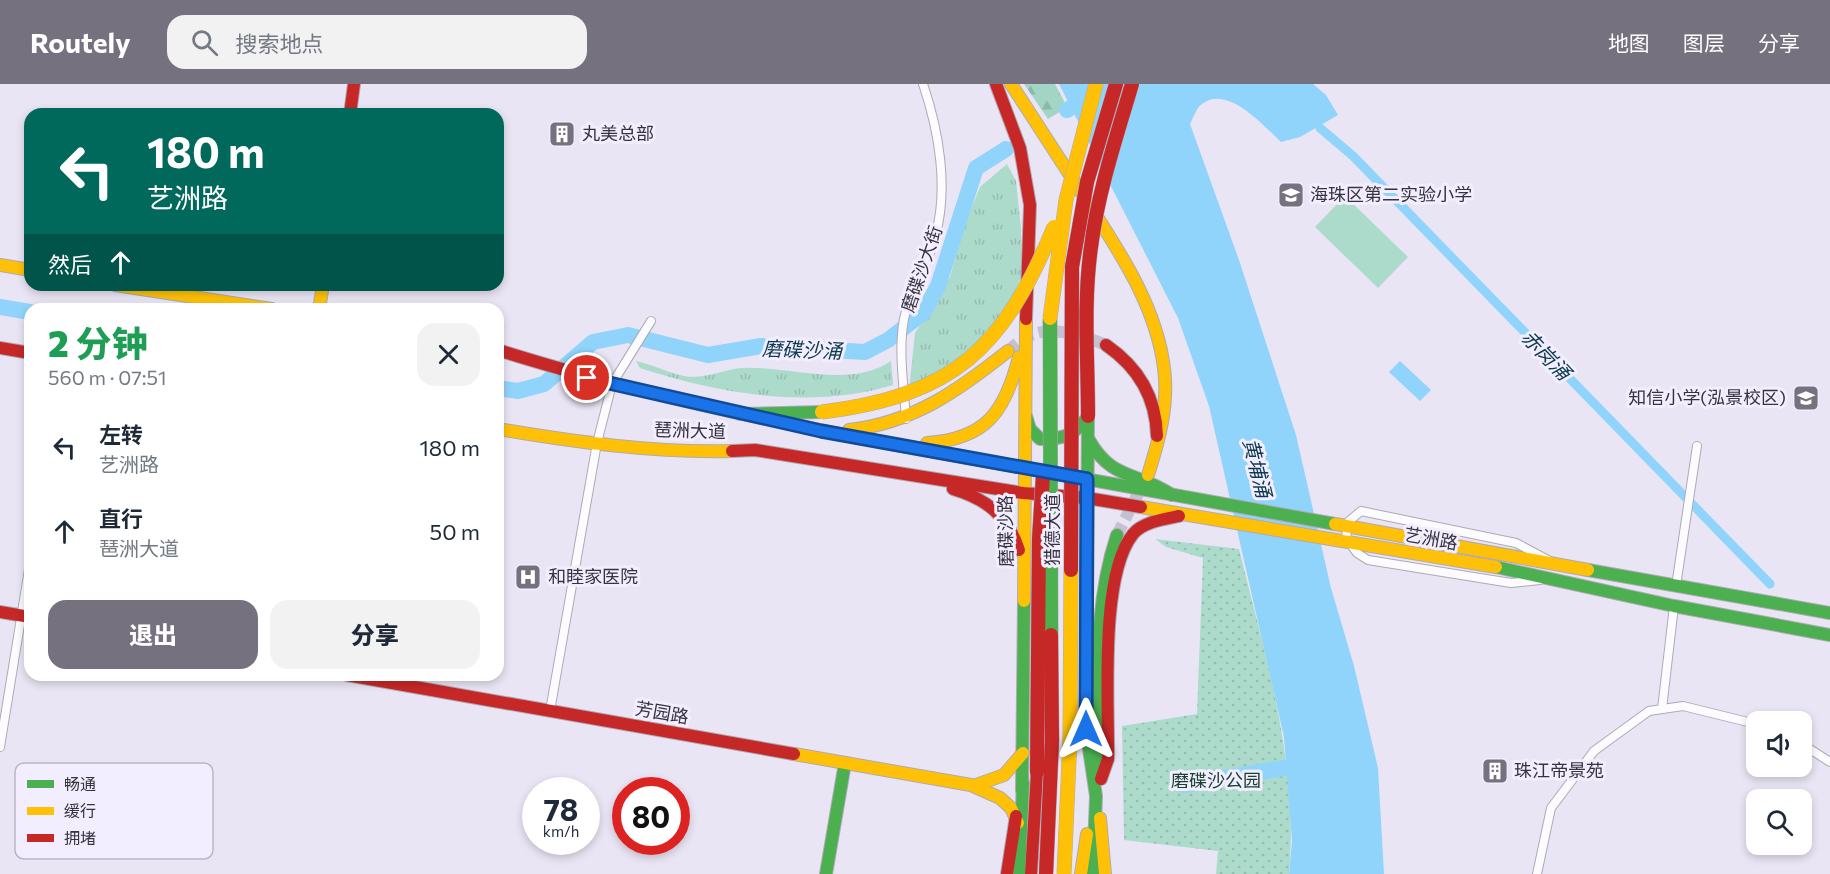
<!DOCTYPE html>
<html lang="zh">
<head>
<meta charset="utf-8">
<style>
  :root { --surface:#fff; --page:#f2f2f3; --text:#1f2937; --muted:#747a83; --accent:#76717e }
  body { margin:0; font-family:Commissioner,"Noto Sans SC",sans-serif; background:var(--page); color:var(--text); height:100vh; display:flex; flex-direction:column; font-size:22px; white-space:nowrap }
  * { box-sizing:border-box; margin:0 }
  p { font-size:20px; color:var(--muted) }
  .icon { flex:none; width:33px; height:33px; fill:none; stroke:currentColor; stroke-width:2; stroke-linecap:round; stroke-linejoin:round }
  .map { position:relative; flex:1; overflow:hidden }
  .details { position:absolute; left:24px; top:219px; width:480px; height:378px; display:flex; flex-direction:column; background:var(--surface); border-radius:18px; box-shadow:0 3px 9px #0003 }
  .details>* { flex:none }
  .top-card { position:absolute; left:24px; top:24px; width:480px; height:183px; border-radius:18px; box-shadow:0 3px 9px #0003; background:#00695c; color:#fff; overflow:hidden }
  .controls { position:absolute; left:1746px; top:627px; display:grid; gap:12px }
  .controls a { display:grid; place-items:center; width:66px; height:66px; border-radius:12px; background:var(--surface); box-shadow:0 3px 9px #0003; font-size:30px }
  .speed { position:absolute; left:522px; top:693px; display:flex; gap:12px; font-size:30px; font-weight:700; text-align:center }
  .speed>* { display:grid; place-content:center; width:78px; height:78px; border-radius:50%; background:var(--surface); box-shadow:0 3px 9px #0003; line-height:1 }
  .speed small { font-size:15px; font-weight:400 }
  .speed .limit { border:9px solid #d22; background:#fff; color:#111 }
  .pin { position:absolute; display:grid; place-items:center; width:51px; height:51px; color:#fff; margin:-26px; border:3px solid #fff; border-radius:50%; box-shadow:0 2px 6px #0007 }
  .me { position:absolute; width:66px; margin:-33px; rotate:0deg; stroke-linejoin:round; filter:drop-shadow(0 0 4px #0008) }
  .turn { display:flex; align-items:center; gap:21px; height:126px; padding:0 24px; font-size:27px }
  .turn .icon { width:78px; height:78px; stroke-width:2.5 }
  .turn b { display:block; font-size:42px; line-height:51px }
  .then { display:flex; align-items:center; height:57px; padding:0 24px; background:#0003; gap:12px; font-size:22px }
  .round { display:grid; place-items:center; flex:none; width:63px; height:63px; border-radius:18px; background:var(--page) }
  .head { display:flex; align-items:center; justify-content:space-between; height:102px; padding:0 24px }
  h1 { font-size:36px; font-weight:800; line-height:45px; color:#1e9e55 }
  .primary-button { display:flex; gap:12px; margin-top:auto; padding:12px 24px }
  .primary-button a { flex:1; height:69px; border-radius:18px; background:var(--accent); color:#fff; font-size:24px; font-weight:800; line-height:69px; text-align:center }
  .primary-button a+a { background:var(--page); color:var(--text) }
  ul { padding:0; list-style:none }
  li { display:flex; align-items:center; gap:18px; height:84px; padding:0 24px }
  li div { flex:1 }
  li b { display:block; font-size:22px }
  li em { font-style:normal }
  header { display:flex; align-items:center; gap:36px; box-sizing:border-box; height:84px; padding:0 30px; background:var(--accent); color:#fff }
  header strong { font-size:28px }
  nav { display:flex; gap:33px; margin-inline-start:auto; font-size:21px }
  .search { width:420px; height:54px; background:var(--page); display:flex; align-items:center; gap:15px; box-sizing:border-box; padding:0 21px; border-radius:18px; color:var(--muted); font-size:22px }
  .map>svg:first-child { display:block }
</style>
</head>
<body>
<header>
<strong>Routely</strong>
<div class="search"><svg class="icon" aria-label="search" viewBox="0 0 24 24"><circle cx="10" cy="10" r="6"/><path d="M15 15l6 6"/></svg>搜索地点</div>
<nav><a>地图</a><a>图层</a><a>分享</a></nav>
</header>
<div class="map">
<svg width="1830" height="790" viewBox="0 0 1830 790">
  <defs>
    <pattern id="grass-tufts" width="24" height="20" patternUnits="userSpaceOnUse" patternTransform="scale(1.5)"><rect width="24" height="20" fill="#acdbcb"/><path d="M3 7l-1-3M5 7V3M7 7l1-3M15 17l-1-3M17 17v-4M19 17l1-3" fill="none" stroke="#95bcaf"/></pattern>
    <pattern id="forest-firs" width="22" height="20" patternUnits="userSpaceOnUse" patternTransform="scale(1.5)"><rect width="22" height="20" fill="#a1d6c5"/><path d="M5 1l3.5 6h-7zM16 11l3.5 6h-7z" fill="#8bb8aa"/></pattern>
    <pattern id="park-dots" width="8" height="8" patternUnits="userSpaceOnUse" patternTransform="scale(1.5)"><rect width="8" height="8" fill="#acdbcb"/><path d="M2 2h.1M6 6h.1" fill="none" stroke="#95bcaf" stroke-width="1.8" stroke-linecap="round"/></pattern>
  </defs>
  <rect width="100%" height="100%" fill="#eae5f4"/>
  <!-- grass -->
  <g fill="url(#grass-tufts)">
    <polygon points="1007,80 1016,97 1021,144 1022,190 1011,221 977,263 930,300 909,306 915,249 950,193 965,140 980,103"/>
    <path d="M 636,277 C 652,280 668,289 684,292 C 705,296 723,285 743,284 C 791,282 849,305 891,277 L 893,301 C 811,326 720,310 640,284 Z"/>
  </g>
  <!-- forest -->
  <polygon fill="url(#forest-firs)" points="1024,0 1055,0 1064,17 1063,26 1048,35"/>
  <!-- park -->
  <path fill="url(#park-dots)" d="M 1155,455 L 1239,465 C 1265,571 1299,679 1289,790 L 1216,790 L 1218,767 L 1124,756 L 1122,642 L 1197,630 L 1203,474 L 1166,463 Z"/>
  <!-- pitch -->
  <polygon fill="#acdbcb" points="1345,112 1408,173 1378,204 1315,143"/>
  <!-- water -->
  <g fill="#90d4fb">
    <path d="M 1059,0 L 1313,0 L 1326,11 L 1338,31 L 1300,53 L 1281,58 C 1264,42 1227,0 1202,20 C 1196,24 1193,35 1190,40 L 1239,176 L 1296,351 L 1331,504 L 1354,582 L 1378,684 L 1384,790 L 1289,790 L 1292,757 L 1284,653 L 1209,322 L 1178,234 Z"/>
    <polygon points="1400,277 1431,306 1420,317 1389,288"/>
  </g>
  <g fill="none" stroke-linecap="round" stroke-linejoin="round">
    <!-- canal -->
    <polyline stroke="#90d4fb" stroke-width="9" points="1320,44 1353,72 1770,500"/>
    <!-- river -->
    <g stroke="#90d4fb" stroke-width="16">
      <polyline points="1067,26 1090,12"/>
      <polyline points="0,223 30,228"/>
      <polyline points="498,304 518,307 544,300 593,258 628,251 708,271 761,262 865,268 888,256 923,229 938,202 976,84 1006,65"/>
      <polyline points="1184,701 1307,680"/>
    </g>
    <!-- secondary-tunnel -->
    <g stroke="#c6c1d0" stroke-width="12" stroke-dasharray="12 6" stroke-linecap="butt">
      <path d="M 1008,267 C 1014,262 1020,256 1027,253 C 1050,240 1085,252 1106,261"/>
      <polyline points="1117,451 1145,396"/>
    </g>
    <defs>
      <g id="street">
        <path d="M 906,335 C 904,302 898,267 904,235 C 910,207 928,181 935,153 C 949,105 939,47 923,0"/>
        <polyline points="1540,496 1511,499 1368,476 1357,469 1346,454 1348,438 1361,427 1516,459 1548,476"/>
        <polyline points="1676,502 1697,362"/>
        <polyline points="1662,625 1674,522"/>
        <polyline points="550,627 597,359 612,300 651,237"/>
        <polyline points="1802,660 1830,678"/>
        <polyline points="0,663 30,479"/>
        <polyline points="1537,790 1551,724 1594,667 1649,627 1683,622 1756,640"/>
      </g>
      <g id="fast">
        <polyline points="740,330 822,328"/>
        <path d="M 1026,332 L 1030,345 L 1040,355 C 1063,355 1075,352 1088,332"/>
        <polyline points="1088,332 1086,645 1096,712 1093,790"/>
        <path d="M 1089,356 C 1112,397 1137,387 1172,411"/>
        <polyline points="897,361 1335,440"/>
        <polyline points="1496,483 1674,522 1830,551"/>
        <polyline points="1588,486 1830,529"/>
        <path d="M 1097,690 C 1100,609 1091,529 1117,451"/>
        <polyline points="1022,706 1024,517"/>
        <polyline points="826,790 845,679"/>
        <polyline points="1019,790 1023,699"/>
      </g>
      <g id="slow">
        <path d="M 1011,0 C 1035,37 1059,74 1083,111 C 1117,164 1156,220 1164,284 C 1169,321 1159,356 1148,391"/>
        <polyline points="0,181 30,186"/>
        <polyline points="115,201 272,225"/>
        <polyline points="319,225 323,201"/>
        <path d="M 498,345 C 575,358 654,369 732,367"/>
        <path d="M 849,346 C 913,339 959,306 1008,267"/>
        <path d="M 927,359 C 986,355 1005,328 1019,273"/>
        <polyline points="1141,423 1496,483"/>
        <polyline points="1335,440 1588,486"/>
        <polyline points="1024,517 1026,235"/>
        <polyline points="794,670 971,701 1000,714 1011,724 1018,739"/>
        <polyline points="976,701 1004,691 1023,669"/>
        <polyline points="1100,734 1105,790"/>
        <polyline points="1081,790 1087,750"/>
      </g>
      <g id="jam">
        <polyline points="996,0 1020,64 1030,121 1026,235"/>
        <polyline points="350,30 354,0"/>
        <path d="M 1106,261 C 1138,283 1156,313 1157,352"/>
        <polyline points="0,264 30,269"/>
        <path d="M 498,266 C 628,307 763,336 897,361"/>
        <polyline points="732,367 755,366 1023,409 1087,414 1141,423"/>
        <path d="M 953,405 C 987,415 1008,432 1019,466"/>
        <polyline points="0,528 30,533"/>
        <polyline points="347,591 794,670"/>
        <path d="M 1101,695 L 1108,675 C 1109,621 1099,492 1133,450 C 1143,438 1164,435 1179,432"/>
        <polyline points="1007,790 1016,732"/>
        <polyline points="1031,790 1037,688"/>
      </g>
    </defs>
    <!-- street casing -->
    <use href="#street" stroke="#aeaab5" stroke-width="10"/>
    <!-- fast casing -->
    <use href="#fast" stroke="#aeaab5" stroke-width="14"/>
    <!-- slow casing -->
    <use href="#slow" stroke="#aeaab5" stroke-width="14"/>
    <!-- jam casing -->
    <use href="#jam" stroke="#aeaab5" stroke-width="14"/>
    <!-- street -->
    <use href="#street" stroke="#fcfbfd" stroke-width="8"/>
    <!-- fast -->
    <use href="#fast" stroke="#4caf50" stroke-width="12"/>
    <!-- slow -->
    <use href="#slow" stroke="#ffc107" stroke-width="12"/>
    <!-- jam -->
    <use href="#jam" stroke="#c62828" stroke-width="12"/>
    <defs>
      <polyline id="fast-bridge" points="1050,234 1051,551"/>
      <g id="slow-bridge">
        <polyline points="1050,234 1066,116 1096,0"/>
        <path d="M 822,328 C 955,311 1003,265 1054,143"/>
        <polyline points="1064,790 1070,653 1071,486"/>
      </g>
      <g id="jam-bridge">
        <path d="M 1088,332 C 1088,276 1083,219 1091,163 C 1098,108 1116,54 1132,0"/>
        <polyline points="1071,486 1072,183 1087,98 1116,0"/>
        <polyline points="1037,688 1039,455 1043,391"/>
        <polyline points="1046,790 1052,656 1051,551"/>
      </g>
    </defs>
    <!-- fast-bridge casing -->
    <use href="#fast-bridge" stroke="#aeaab5" stroke-width="15" stroke-linecap="butt"/>
    <!-- slow-bridge casing -->
    <use href="#slow-bridge" stroke="#aeaab5" stroke-width="15" stroke-linecap="butt"/>
    <!-- jam-bridge casing -->
    <use href="#jam-bridge" stroke="#aeaab5" stroke-width="15" stroke-linecap="butt"/>
    <!-- fast-bridge -->
    <use href="#fast-bridge" stroke="#4caf50" stroke-width="14"/>
    <!-- slow-bridge -->
    <use href="#slow-bridge" stroke="#ffc107" stroke-width="14"/>
    <!-- jam-bridge -->
    <use href="#jam-bridge" stroke="#c62828" stroke-width="14"/>
  </g>
  <g fill="none" stroke-linecap="round" stroke-linejoin="round">
    <defs>
      <polyline id="route" points="587,294 821,347 1087,395 1086,645"/>
    </defs>
    <!-- route casing -->
    <use href="#route" stroke="#114b97" stroke-width="15"/>
    <!-- route -->
    <use href="#route" stroke="#1a73e8" stroke-width="10"/>
  </g>
  <!-- icons -->
  <defs>
    <symbol id="building-square" viewBox="-11 -11 22 22"><rect x="-9" y="-9" width="18" height="18" rx="4" fill="#76717e" stroke="#f3eeff"/><path d="M-4-6H4V6H1V3H-1V6H-4ZM-2.5-4.3h1.7v1.8h-1.7ZM.8-4.3h1.7v1.8H.8ZM-2.5-1h1.7V.8h-1.7ZM.8-1h1.7V.8H.8Z" fill="#fff"/></symbol>
    <symbol id="school-square" viewBox="-11 -11 22 22"><rect x="-9" y="-9" width="18" height="18" rx="4" fill="#76717e" stroke="#f3eeff"/><path d="M0-5L7-2L0 1L-7-2ZM-4 1L0 2.5L4 1V4Q0 6-4 4Z" fill="#fff"/></symbol>
    <symbol id="hospital-square" viewBox="-11 -11 22 22"><rect x="-9" y="-9" width="18" height="18" rx="4" fill="#76717e" stroke="#f3eeff"/><path d="M-5-5h3v3.5h4V-5h3V5h-3V1.5h-4V5h-3Z" fill="#fff"/></symbol>
  </defs>
  <g fill-rule="evenodd">
    <use href="#building-square" x="547" y="35" width="30" height="30"/>
    <use href="#school-square" x="1276" y="96" width="30" height="30"/>
    <use href="#school-square" x="1791" y="299" width="30" height="30"/>
    <use href="#hospital-square" x="513" y="478" width="30" height="30"/>
    <use href="#building-square" x="1480" y="672" width="30" height="30"/>
  </g>
  <g text-anchor="middle" stroke-width="6" stroke-linejoin="round" paint-order="stroke">
    <!-- poi labels -->
    <g font-size="18" fill="#37333e" stroke="#f3eeff" text-anchor="start">
      <text x="582" y="56">丸美总部</text>
      <text x="1310" y="117">海珠区第二实验小学</text>
      <text x="1786" y="320" text-anchor="end">知信小学(泓景校区)</text>
      <text x="548" y="499">和睦家医院</text>
      <text x="1514" y="693">珠江帝景苑</text>
    </g>
    <!-- street labels -->
    <g font-size="18" fill="#37333e" stroke="#f3eeff">
      <text transform="translate(922 185) rotate(-71)" y="6">磨碟沙大街</text>
      <text transform="translate(690 347) rotate(2)" y="6">琶洲大道</text>
      <text transform="translate(1053 446) rotate(-90)" y="6">猎德大道</text>
      <text transform="translate(1006 447) rotate(-91)" y="6">磨碟沙路</text>
      <text transform="translate(1431 455) rotate(10)" y="6">艺洲路</text>
      <text transform="translate(662 629) rotate(10)" y="6">芳园路</text>
    </g>
    <!-- park labels -->
    <g font-size="18" fill="#174331" stroke="#f3eeff">
      <text x="1216" y="703">磨碟沙公园</text>
    </g>
    <!-- water labels -->
    <g font-size="20" font-style="italic" fill="#0d3a4d" stroke="#f3eeff">
      <text transform="translate(802 266) rotate(2)" y="7">磨碟沙涌</text>
      <text transform="translate(1546 271) rotate(46)" y="7">赤岗涌</text>
      <text transform="translate(1257 384) rotate(76)" y="7">黄埔涌</text>
    </g>
  </g>
  <!-- legend -->
  <rect x="15" y="679" width="198" height="96" rx="9" fill="#f3eeff" stroke="#bbb6c5" stroke-width="1.5"/>
  <rect x="27" y="696" width="27" height="8" fill="#4caf50"/>
  <rect x="27" y="723" width="27" height="8" fill="#ffc107"/>
  <rect x="27" y="750" width="27" height="8" fill="#c62828"/>
  <g font-size="16" fill="#37333e">
    <text x="64" y="706">畅通</text>
    <text x="64" y="733">缓行</text>
    <text x="64" y="760">拥堵</text>
  </g>
</svg>
<div class="controls">
<a><svg class="icon" aria-label="sound" viewBox="0 0 24 24"><path d="M4 9h4l5-4v14l-5-4H4zM17 9q2 3 0 6"/></svg></a>
<a><svg class="icon" aria-label="search" viewBox="0 0 24 24"><circle cx="10" cy="10" r="6"/><path d="M15 15l6 6"/></svg></a>
</div>
<div class="speed"><div>78<small>km/h</small></div><div class="limit">80</div></div>
<div class="pin" style="left:587px;top:294px;background:#d93025"><svg class="icon" aria-label="arrive" viewBox="0 0 24 24"><path d="M6 21V4h12l-3 4 3 4H6"/></svg></div>
<svg class="me" style="left:1086px;top:645px" viewBox="-20 -20 40 40"><path d="M0-17L14 15 0 8-14 15z" fill="#1a73e8" stroke="#fff" stroke-width="4"/></svg>
<div class="top-card">
<div class="turn"><svg class="icon" aria-label="left" viewBox="0 0 24 24"><path d="M17 20v-9H6M10 6l-5 5 5 5"/></svg><div><b>180 m</b>艺洲路</div></div>
<div class="then">然后<svg class="icon" aria-label="ahead" viewBox="0 0 24 24"><path d="M12 20V5M6 11l6-6 6 6"/></svg></div>
</div>
<section class="details">
<div class="head"><div><h1>2 分钟</h1><p>560 m · 07:51</p></div><a class="round"><svg class="icon" aria-label="close" viewBox="0 0 24 24"><path d="M6 6l12 12M18 6L6 18"/></svg></a></div>
<ul>
<li><svg class="icon" aria-label="left" viewBox="0 0 24 24"><path d="M17 20v-9H6M10 6l-5 5 5 5"/></svg><div><b>左转</b><p>艺洲路</p></div><em>180 m</em></li>
<li><svg class="icon" aria-label="ahead" viewBox="0 0 24 24"><path d="M12 20V5M6 11l6-6 6 6"/></svg><div><b>直行</b><p>琶洲大道</p></div><em>50 m</em></li>
</ul>
<div class="primary-button"><a>退出</a><a>分享</a></div>
</section>
</div>
</body>
</html>
